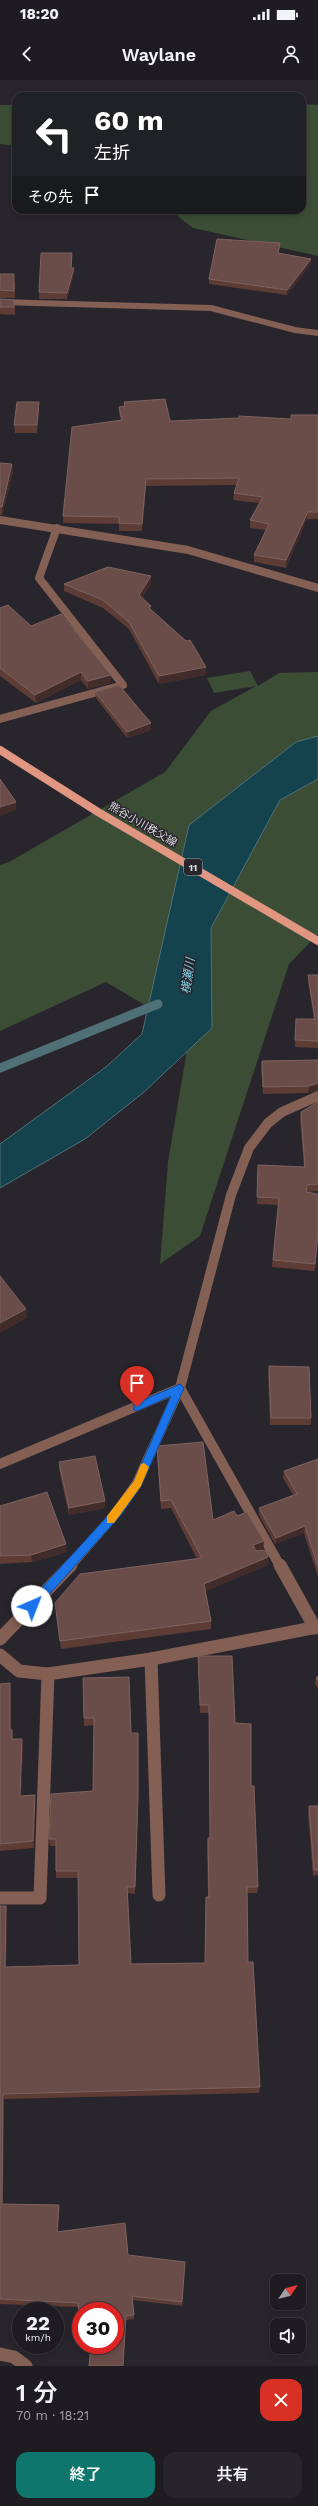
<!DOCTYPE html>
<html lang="ja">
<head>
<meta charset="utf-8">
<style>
  :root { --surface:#1f1c21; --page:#27252a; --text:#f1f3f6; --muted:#a1a1a5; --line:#3c3a3f; --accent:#0f766e }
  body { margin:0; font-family:"Work Sans","Noto Sans JP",sans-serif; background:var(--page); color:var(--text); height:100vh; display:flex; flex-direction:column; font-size:15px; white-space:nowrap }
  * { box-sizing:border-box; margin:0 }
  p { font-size:13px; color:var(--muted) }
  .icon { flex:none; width:22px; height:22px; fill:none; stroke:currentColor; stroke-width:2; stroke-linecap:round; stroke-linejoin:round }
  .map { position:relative; height:2286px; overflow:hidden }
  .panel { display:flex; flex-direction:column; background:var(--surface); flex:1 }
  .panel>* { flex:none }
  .top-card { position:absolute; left:12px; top:12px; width:294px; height:122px; border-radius:12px; box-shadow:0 2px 6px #0003,0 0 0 1px var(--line); background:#202124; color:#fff; overflow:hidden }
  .needle { width:26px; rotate:55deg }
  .controls { position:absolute; left:270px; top:2194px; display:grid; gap:8px }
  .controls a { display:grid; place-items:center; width:36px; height:36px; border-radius:8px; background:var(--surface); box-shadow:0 2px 6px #0003,0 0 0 1px var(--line); font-size:20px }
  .speed { position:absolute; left:12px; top:2222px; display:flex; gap:8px; font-size:20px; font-weight:700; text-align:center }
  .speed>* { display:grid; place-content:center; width:52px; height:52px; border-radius:50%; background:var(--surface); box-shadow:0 2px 6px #0003,0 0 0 1px var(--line); line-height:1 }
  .speed small { font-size:10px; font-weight:400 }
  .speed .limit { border:6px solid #d22; background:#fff; color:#111 }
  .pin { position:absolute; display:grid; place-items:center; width:34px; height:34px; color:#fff; margin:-41px -17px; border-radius:50% 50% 50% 0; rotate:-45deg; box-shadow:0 0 4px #0007 }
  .pin .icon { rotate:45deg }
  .me { position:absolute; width:44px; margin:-22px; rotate:44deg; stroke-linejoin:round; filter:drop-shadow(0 0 3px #0008) }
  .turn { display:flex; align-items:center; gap:14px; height:84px; padding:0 16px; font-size:18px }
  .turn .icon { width:52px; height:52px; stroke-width:2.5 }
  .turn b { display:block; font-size:28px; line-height:34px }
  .then { display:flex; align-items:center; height:38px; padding:0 16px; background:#0003; gap:8px; font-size:15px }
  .round { display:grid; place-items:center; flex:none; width:42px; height:42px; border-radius:12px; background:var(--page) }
  .overview { display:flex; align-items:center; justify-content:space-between; height:68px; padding:0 16px }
  h1 { font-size:24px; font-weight:600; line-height:30px }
  .primary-button { display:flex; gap:8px; margin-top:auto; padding:8px 16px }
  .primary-button a { flex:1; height:46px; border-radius:12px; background:var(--accent); color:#fff; font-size:16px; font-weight:600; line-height:46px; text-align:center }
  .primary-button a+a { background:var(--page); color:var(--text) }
  .status { display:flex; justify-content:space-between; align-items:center; height:28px; padding:0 20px; background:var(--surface); direction:ltr }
  .status svg { height:11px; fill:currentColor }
  header { display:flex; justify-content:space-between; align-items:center; height:52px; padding:0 16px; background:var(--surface); font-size:18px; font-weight:600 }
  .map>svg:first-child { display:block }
</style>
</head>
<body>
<div class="status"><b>18:20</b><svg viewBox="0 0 49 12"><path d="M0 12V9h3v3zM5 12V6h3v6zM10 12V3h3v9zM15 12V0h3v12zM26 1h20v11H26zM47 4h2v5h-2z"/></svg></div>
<header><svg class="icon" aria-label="back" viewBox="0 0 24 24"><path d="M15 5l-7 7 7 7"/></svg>Waylane<svg class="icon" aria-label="person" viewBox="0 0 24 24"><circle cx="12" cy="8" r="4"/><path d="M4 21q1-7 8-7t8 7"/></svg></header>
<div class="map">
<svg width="318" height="2286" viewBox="0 0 318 2286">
  <rect width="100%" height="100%" fill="#29252c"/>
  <!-- green -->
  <g fill="#3b4e35">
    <polygon points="302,24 318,25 318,176 193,148 170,130 302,130"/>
    <polygon points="0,25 16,25 16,66 0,64"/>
    <polygon points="250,591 258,606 279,593 318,592 318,854 289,884 200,1156 160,1184 168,1082 190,952 106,902 0,951 0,785 9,782 165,692 211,631 256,606 214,613 207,598"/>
  </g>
  <!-- water -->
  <polygon fill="#15434d" stroke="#507078" points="318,656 318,699 280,720 211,848 212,948 144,1012 85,1059 0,1108 0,1064 106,987 142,954 189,745 296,662"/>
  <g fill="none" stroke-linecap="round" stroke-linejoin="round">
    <!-- stream -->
    <polyline stroke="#507078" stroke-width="9" points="0,988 158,924"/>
    <!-- minor-far3 -->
    <polyline stroke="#835f54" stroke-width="6" points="0,222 211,228 295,250 318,253"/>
    <!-- minor-far2 -->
    <g stroke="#835f54" stroke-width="8">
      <polyline points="0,440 188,470 318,508"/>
      <polyline points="0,639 123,605 39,498 57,448"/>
    </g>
    <!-- minor-far1 -->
    <g stroke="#835f54" stroke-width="10">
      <polyline points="180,1308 280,1486"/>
      <polyline points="0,1384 180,1308"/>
      <polyline points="70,1486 117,1432 137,1403 180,1308 231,1115 249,1068 268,1043 282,1032 318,1016"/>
    </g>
    <!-- minor -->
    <g stroke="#835f54" stroke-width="13">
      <polyline points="280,1485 315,1548"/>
      <polyline points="0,1559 71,1485"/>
      <polyline points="0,1575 19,1591 48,1594 151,1579 318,1547"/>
      <polyline points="151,1579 159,1815"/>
      <polyline points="0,1818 40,1818 48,1594"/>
      <polyline points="0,2274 14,2277 26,2286"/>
    </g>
    <!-- major -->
    <polyline stroke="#e09680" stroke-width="8" points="0,670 98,732 318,861"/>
  </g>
  <!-- wall -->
  <g fill="#5d3c36">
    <polygon points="280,163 279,173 311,179 311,183 287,215 209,204 209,199"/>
    <polygon points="72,173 71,188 74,188 74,194 67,219 39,219 39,212"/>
    <polygon points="0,194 15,202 15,218 0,218"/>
    <polygon points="0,219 15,227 15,235 0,234"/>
    <polygon points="124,322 170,341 291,339 318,335 318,439 307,439 286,488 254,482 254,475 266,450 250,448 250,440 259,423 233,420 234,413 237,405 146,406 142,451 119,451 119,444 63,443 63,436 121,340 119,334 119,327 124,327"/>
    <polygon points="39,330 37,353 15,353 14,345"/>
    <polygon points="0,383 12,384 13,392 2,435 0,435"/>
    <polygon points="151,496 151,504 142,518 151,526 151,530 206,587 205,595 159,604 129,549 103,528 64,511 64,504"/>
    <polygon points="0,528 31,546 111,603 88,609 81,600 36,623 0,596"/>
    <polygon points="95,612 151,650 127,658 96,618"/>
    <polygon points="308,895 318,895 318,971 317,968 295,967 296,939 314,939 308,902"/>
    <polygon points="318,980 318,1010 308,1013 263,1014 261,988 262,981"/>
    <polygon points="318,1022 318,1111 307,1112 318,1153 315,1191 272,1187 278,1125 257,1124 258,1085 304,1087 300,1039 301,1032"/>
    <polygon points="269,1286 311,1338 311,1345 270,1345 268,1294"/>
    <polygon points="157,1366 213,1440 237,1436 264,1461 263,1469 260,1470 268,1485 205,1511 211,1541 211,1549 61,1569 55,1523 197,1479 171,1428 161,1429 157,1375"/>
    <polygon points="318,1379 318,1497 304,1453 275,1464 259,1435 259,1428 293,1415 283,1398 284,1391"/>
    <polygon points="59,1382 105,1421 105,1428 69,1435 59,1389"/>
    <polygon points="0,1426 67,1472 32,1482 0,1484"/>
    <polygon points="198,1576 235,1643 251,1706 258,1807 257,1813 247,1813 248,1882 260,2007 259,2013 4,2019 3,2124 59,2125 59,2130 58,2152 128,2175 185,2182 182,2226 132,2220 134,2239 126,2240 123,2286 89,2286 115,2231 81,2231 81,2246 80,2246 78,2227 0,2224 0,1826 6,1826 7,1832 6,1887 79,1885 78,1798 56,1798 56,1766 50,1766 49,1759 93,1711 94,1645 84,1646 83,1598 131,1653 138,1723 135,1814 128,1813 131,1884 205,1883 208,1817 207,1765 208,1758 210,1758 209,1633 200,1633"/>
    <polygon points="318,1596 318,1609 315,1604 316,1598"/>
    <polygon points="0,1604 11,1611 11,1650 13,1659 23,1666 21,1716 35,1722 34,1768 0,1771"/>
    <polygon points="309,1726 318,1726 318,1795 313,1796 308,1733"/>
  </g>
  <!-- shaded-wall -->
  <g fill="#422c2a">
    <polygon points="311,179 311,183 287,215 287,210"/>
    <polygon points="74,188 74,194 67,219 67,213"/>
    <polygon points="39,322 39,330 37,353 37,345"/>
    <polygon points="12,384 13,392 2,435 2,427"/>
    <polygon points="146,399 146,406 142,451 142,444"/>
    <polygon points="308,432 307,439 286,488 286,480"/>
    <polygon points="151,496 151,504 139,523 139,515"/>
    <polygon points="206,587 205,595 159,604 159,596"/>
    <polygon points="81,592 81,600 36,623 35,615"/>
    <polygon points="111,595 111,603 88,609 88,601"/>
    <polygon points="151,643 151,650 127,658 127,652"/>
    <polygon points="16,722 16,730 0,736 0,727"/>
    <polygon points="318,1003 318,1010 308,1013 309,1006"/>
    <polygon points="26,1229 27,1238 0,1253 0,1243"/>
    <polygon points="105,1421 105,1428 69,1435 69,1428"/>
    <polygon points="305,1446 304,1453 275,1464 276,1458"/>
    <polygon points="264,1461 263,1469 252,1473 253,1465"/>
    <polygon points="66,1464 67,1472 32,1482 31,1475"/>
    <polygon points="268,1477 268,1485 204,1512 204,1504"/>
    <polygon points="10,1603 11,1611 11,1657 10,1650"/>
    <polygon points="138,1653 138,1723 135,1814 135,1807"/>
    <polygon points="22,1659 23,1666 21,1723 20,1716"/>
    <polygon points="35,1715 35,1722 34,1768 33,1761"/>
    <polygon points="6,1826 7,1832 6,1893 5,1887"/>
    <polygon points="3,2014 4,2019 3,2129 2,2124"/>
    <polygon points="59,2125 59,2130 58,2157 57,2152"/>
  </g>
  <!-- building -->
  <g fill="#6a4d48" stroke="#7c635f">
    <polygon points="217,159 280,163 278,173 311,179 287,210 209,199"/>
    <polygon points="41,173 72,173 71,188 74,188 67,213 39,212"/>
    <polygon points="0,194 14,194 14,211 0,210"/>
    <polygon points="0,219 14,220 14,227 0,227"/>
    <polygon points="165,319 170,341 239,338 239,336 291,339 291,335 318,335 318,432 308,432 286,480 254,475 269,444 250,440 263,417 234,413 239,398 146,399 142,444 119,443 119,437 63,436 72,347 122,340 119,327 125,326 124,322"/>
    <polygon points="17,322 39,322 37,345 14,345"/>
    <polygon points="0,383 12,384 2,427 0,427"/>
    <polygon points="108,487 151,496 139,515 151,526 148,527 186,561 190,560 206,587 159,596 129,542 103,520 64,504"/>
    <polygon points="8,525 31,546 61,534 111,595 88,601 81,592 35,615 0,588 0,528"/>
    <polygon points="119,605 151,643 127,652 95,612"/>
    <polygon points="0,699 16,722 0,727"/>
    <polygon points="308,895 318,895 318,962 318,961 295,960 296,939 315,939"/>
    <polygon points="318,980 318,1003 309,1006 263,1007 262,981"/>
    <polygon points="318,1022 318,1104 307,1105 306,1112 318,1114 318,1153 315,1184 273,1180 279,1118 257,1117 258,1085 305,1087 301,1032"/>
    <polygon points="0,1196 26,1229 0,1243"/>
    <polygon points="269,1286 309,1287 311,1338 271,1338"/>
    <polygon points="203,1362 213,1440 234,1431 237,1436 247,1432 264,1461 253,1465 256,1471 266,1470 268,1477 204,1504 211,1541 60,1561 55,1523 80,1494 202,1478 171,1420 161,1421 157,1366"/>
    <polygon points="95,1376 105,1421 69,1428 59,1382"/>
    <polygon points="318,1379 318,1487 305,1446 276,1458 259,1428 297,1414 284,1391"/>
    <polygon points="47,1412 66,1464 31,1475 0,1476 0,1426"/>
    <polygon points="198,1576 232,1576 235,1643 251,1644 251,1706 254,1706 258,1807 247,1807 248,1882 253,1882 260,2007 3,2014 2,2124 59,2125 57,2152 125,2143 128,2175 185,2182 182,2222 132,2216 134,2235 126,2236 123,2286 89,2286 91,2265 115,2265 115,2231 81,2231 81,2242 80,2242 78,2223 0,2219 0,1826 6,1826 5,1887 79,1885 78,1791 56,1791 56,1759 49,1759 51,1714 93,1711 94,1638 84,1638 83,1598 129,1597 131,1653 138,1653 138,1716 135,1807 127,1807 131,1884 205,1883 206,1817 209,1817 208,1758 210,1758 209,1625 200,1625"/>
    <polygon points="318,1596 318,1601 316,1598"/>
    <polygon points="10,1603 10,1650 12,1650 12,1659 22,1659 20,1716 35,1715 33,1761 0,1764 0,1604"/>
    <polygon points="309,1726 318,1726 318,1790 314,1790"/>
  </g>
  <!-- route -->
  <polygon fill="#1a73e8" stroke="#114b97" points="180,1304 184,1308 141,1406 121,1435 36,1529 28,1529 28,1523 114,1429 134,1401 171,1316 137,1331 134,1330 134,1324"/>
  <!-- slow -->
  <polygon fill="#f59e0b" points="144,1383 149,1387 141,1406 114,1443 107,1443 107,1436 134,1401 141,1384"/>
  <g text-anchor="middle" stroke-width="3" stroke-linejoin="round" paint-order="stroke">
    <!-- shield labels -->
    <rect fill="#29252c" stroke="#a6a3a9" stroke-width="1" x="184" y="779" width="18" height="16" rx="3"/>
    <g font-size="10" font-weight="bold" fill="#dbd9de">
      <text x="193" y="791">11</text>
    </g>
    <!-- street labels -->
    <g font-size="11" fill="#dbd9de" stroke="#29252c">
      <text transform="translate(143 744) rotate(30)" y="4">熊谷小川秩父線</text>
    </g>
    <!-- water labels -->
    <g font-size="12" font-style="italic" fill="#81d0e4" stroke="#29252c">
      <text transform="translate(188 896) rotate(-82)" y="4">横瀬川</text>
    </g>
  </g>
</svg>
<div class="controls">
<a><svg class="needle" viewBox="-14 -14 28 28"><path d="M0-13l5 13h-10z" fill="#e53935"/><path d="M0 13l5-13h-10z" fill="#a1a1a5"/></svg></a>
<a><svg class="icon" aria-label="sound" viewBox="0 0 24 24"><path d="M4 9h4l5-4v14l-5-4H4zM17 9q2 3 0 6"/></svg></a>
</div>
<div class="speed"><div>22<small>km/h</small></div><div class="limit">30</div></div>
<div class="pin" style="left:137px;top:1327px;background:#d93025"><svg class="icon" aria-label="arrive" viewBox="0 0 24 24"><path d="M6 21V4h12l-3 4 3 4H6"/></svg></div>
<svg class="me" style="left:32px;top:1526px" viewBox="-20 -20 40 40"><circle r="19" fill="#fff"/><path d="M0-13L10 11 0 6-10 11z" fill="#1a73e8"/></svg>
<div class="top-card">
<div class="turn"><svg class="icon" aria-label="left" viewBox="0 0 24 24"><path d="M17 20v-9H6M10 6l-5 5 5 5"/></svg><div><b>60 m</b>左折</div></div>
<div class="then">その先<svg class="icon" aria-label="arrive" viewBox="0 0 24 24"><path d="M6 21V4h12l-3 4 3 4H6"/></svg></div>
</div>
</div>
<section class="panel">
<div class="overview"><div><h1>1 分</h1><p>70 m · 18:21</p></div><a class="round" style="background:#d93025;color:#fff"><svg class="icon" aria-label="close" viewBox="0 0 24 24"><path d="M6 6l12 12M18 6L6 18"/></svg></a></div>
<div class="primary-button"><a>終了</a><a>共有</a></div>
</section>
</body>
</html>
